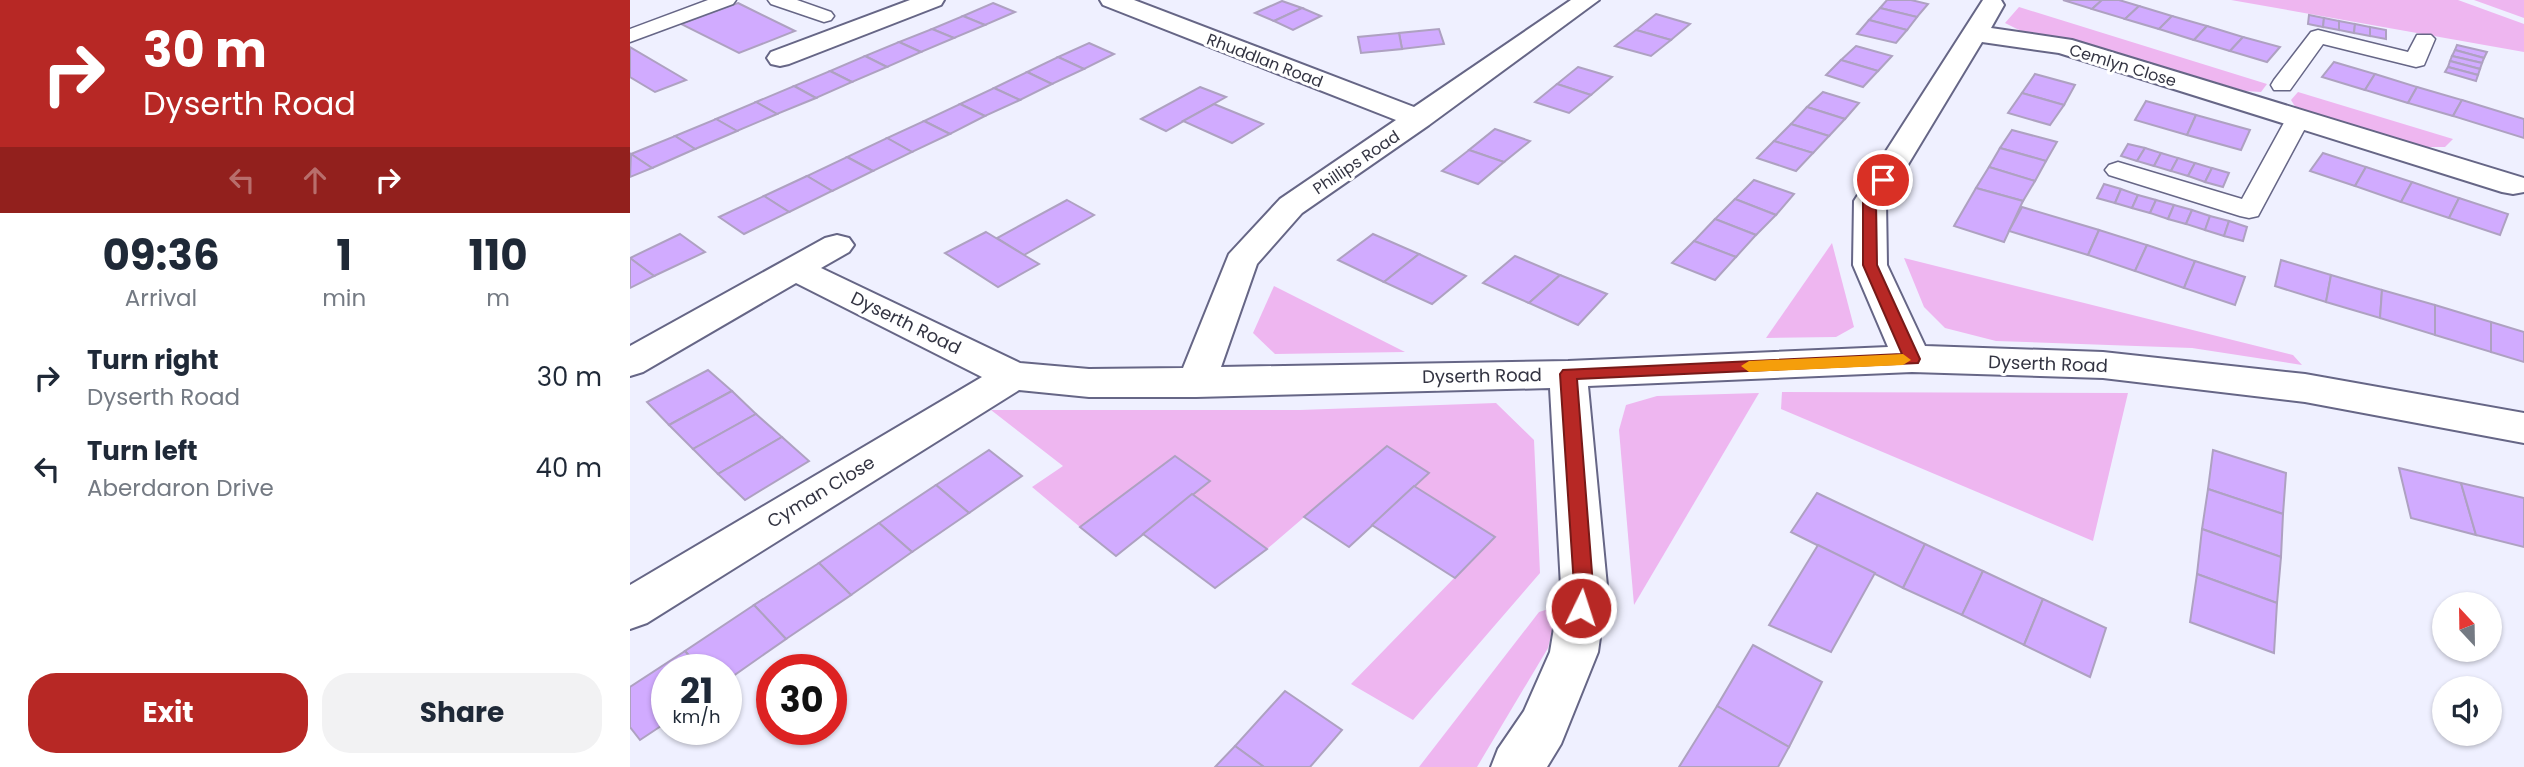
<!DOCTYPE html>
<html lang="en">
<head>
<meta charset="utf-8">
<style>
  :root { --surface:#fff; --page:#f2f2f3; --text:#1f2937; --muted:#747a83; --accent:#b72825 }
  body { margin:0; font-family:Poppins,sans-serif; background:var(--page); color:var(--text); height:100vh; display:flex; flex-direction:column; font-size:26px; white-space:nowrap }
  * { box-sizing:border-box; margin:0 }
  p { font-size:23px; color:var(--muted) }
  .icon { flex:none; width:38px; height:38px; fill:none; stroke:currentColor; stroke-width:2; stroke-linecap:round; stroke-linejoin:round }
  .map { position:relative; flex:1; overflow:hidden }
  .drawer { display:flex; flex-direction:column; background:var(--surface); width:630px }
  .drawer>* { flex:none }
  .top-card { background:#b72825; color:#fff; overflow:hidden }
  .needle { width:46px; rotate:338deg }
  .buttons { position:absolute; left:1802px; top:592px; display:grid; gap:14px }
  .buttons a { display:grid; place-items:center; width:70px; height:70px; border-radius:50%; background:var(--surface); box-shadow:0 2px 5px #0004; font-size:35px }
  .speed { position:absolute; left:21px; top:654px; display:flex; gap:14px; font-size:35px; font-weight:700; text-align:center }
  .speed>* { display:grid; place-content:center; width:91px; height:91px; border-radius:50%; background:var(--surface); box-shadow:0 2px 5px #0004; line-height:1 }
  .speed small { font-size:18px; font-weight:400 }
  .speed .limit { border:10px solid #d22; background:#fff; color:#111 }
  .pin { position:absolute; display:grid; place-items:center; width:60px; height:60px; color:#fff; margin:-30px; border:4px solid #fff; border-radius:50%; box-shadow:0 2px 7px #0007 }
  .me { position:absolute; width:77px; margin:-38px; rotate:4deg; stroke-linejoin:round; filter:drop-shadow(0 0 5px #0008) }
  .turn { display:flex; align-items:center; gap:24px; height:147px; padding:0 28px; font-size:32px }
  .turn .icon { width:91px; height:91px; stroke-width:2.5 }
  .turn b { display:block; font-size:49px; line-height:60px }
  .lanes { display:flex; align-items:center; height:66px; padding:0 28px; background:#0003; justify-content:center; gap:35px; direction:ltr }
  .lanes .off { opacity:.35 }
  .eta { display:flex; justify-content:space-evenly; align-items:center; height:119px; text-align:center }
  .eta b { font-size:42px; font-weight:700; line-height:49px }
  .button { display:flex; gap:14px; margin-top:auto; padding:14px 28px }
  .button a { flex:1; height:80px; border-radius:28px; background:var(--accent); color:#fff; font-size:28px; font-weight:700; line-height:80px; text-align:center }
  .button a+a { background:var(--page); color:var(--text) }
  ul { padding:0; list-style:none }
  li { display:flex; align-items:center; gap:21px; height:91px; padding:0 28px }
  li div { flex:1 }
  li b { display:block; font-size:26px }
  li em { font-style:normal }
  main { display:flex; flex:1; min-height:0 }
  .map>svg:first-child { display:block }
</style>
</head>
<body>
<main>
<section class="drawer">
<div class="top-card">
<div class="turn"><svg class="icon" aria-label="right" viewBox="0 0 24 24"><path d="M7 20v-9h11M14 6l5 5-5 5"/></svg><div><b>30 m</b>Dyserth Road</div></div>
<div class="lanes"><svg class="icon off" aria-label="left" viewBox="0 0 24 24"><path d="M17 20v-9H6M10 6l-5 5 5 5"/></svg><svg class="icon off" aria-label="ahead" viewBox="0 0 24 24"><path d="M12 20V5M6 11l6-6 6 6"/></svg><svg class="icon" aria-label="right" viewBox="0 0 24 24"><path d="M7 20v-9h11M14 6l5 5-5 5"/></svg></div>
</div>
<div class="eta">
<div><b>09:36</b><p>Arrival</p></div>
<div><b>1</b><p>min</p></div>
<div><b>110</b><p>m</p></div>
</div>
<ul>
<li><svg class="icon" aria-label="right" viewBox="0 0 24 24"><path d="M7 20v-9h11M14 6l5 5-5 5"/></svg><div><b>Turn right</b><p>Dyserth Road</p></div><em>30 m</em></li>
<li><svg class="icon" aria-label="left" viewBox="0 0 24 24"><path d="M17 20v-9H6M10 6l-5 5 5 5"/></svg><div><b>Turn left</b><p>Aberdaron Drive</p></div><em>40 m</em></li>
</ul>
<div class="button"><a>Exit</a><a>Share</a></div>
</section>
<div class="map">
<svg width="1894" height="767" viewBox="0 0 1894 767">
  <rect width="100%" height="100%" fill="#eff0ff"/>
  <!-- green -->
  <g fill="#eeb6f0">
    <polygon points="1601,0 1828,0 1894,24 1894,52"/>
    <polygon points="1844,0 1894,0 1894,18"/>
    <polygon points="1389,7 1637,84 1631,92 1615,91 1481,51 1395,33 1375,23"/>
    <polygon points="1668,92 1823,139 1815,147 1797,147 1666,108 1661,100"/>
    <polygon points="1202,243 1224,327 1206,337 1136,338"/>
    <polygon points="1274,258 1663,355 1672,365 1562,348 1366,341 1315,328 1294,307"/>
    <polygon points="644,286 775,352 645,354 623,333"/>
    <polygon points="1152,392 1498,393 1463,541 1151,409"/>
    <polygon points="1129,393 1004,605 989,430 996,405 1027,396"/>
    <polygon points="866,403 904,440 910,573 783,720 721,684 864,537 784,486 798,472 757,446 637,549 562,494 580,481 545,456 450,527 402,487 433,466 361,410 670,410"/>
    <polygon points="928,606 918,648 847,767 789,767 909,612"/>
  </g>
  <!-- building -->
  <g fill="#d1abff" stroke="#aea1c1" stroke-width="2">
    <polygon points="1257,0 1281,0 1298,4 1287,17 1250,8"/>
    <polygon points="1433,0 1472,0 1462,9"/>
    <polygon points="1472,0 1489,0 1509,6 1495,19 1462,9"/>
    <polygon points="652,1 672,8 644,21 625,13"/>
    <polygon points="108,3 165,31 109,53 51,24"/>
    <polygon points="363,3 385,12 355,25 333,16"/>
    <polygon points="1509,6 1542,16 1529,29 1495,19"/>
    <polygon points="672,8 691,16 663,30 644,21"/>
    <polygon points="1250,8 1287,17 1277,30 1239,20"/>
    <polygon points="1026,14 1060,24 1041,40 1006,30"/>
    <polygon points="1679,15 1694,18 1693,27 1678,24"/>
    <polygon points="333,16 355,25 324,38 302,29"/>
    <polygon points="1542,16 1577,26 1564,40 1529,29"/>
    <polygon points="1694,18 1709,21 1709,30 1693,27"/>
    <polygon points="1239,20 1277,30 1266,43 1227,34"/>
    <polygon points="1709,21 1725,24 1724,33 1709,30"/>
    <polygon points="1725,24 1740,27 1740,36 1724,33"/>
    <polygon points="1577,26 1613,37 1600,51 1564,40"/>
    <polygon points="1740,27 1756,30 1756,39 1740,36"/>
    <polygon points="302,29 324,38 291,52 269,42"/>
    <polygon points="809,29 814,44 772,49 769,33"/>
    <polygon points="1006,30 1041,40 1021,56 985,46"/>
    <polygon points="769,33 772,49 731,53 728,37"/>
    <polygon points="1613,37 1650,47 1637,62 1600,51"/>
    <polygon points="269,42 291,52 257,67 235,56"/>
    <polygon points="459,43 484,54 454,69 428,57"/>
    <polygon points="1827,45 1857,52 1854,58 1825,50"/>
    <polygon points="1226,46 1262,56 1248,71 1211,60"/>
    <polygon points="0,47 56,80 25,92 0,77"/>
    <polygon points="1825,50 1854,58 1852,63 1822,56"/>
    <polygon points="235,56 257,67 222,82 200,71"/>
    <polygon points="1822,56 1852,63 1850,69 1820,61"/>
    <polygon points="428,57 454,69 422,84 397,72"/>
    <polygon points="1211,60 1248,71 1233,87 1196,75"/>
    <polygon points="1820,61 1850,69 1848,75 1818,67"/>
    <polygon points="1704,62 1745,74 1735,90 1692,77"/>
    <polygon points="948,67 982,77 961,95 927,84"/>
    <polygon points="1818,67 1848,75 1846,81 1815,72"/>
    <polygon points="200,71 222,82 186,98 164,86"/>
    <polygon points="397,72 422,84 390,100 364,88"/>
    <polygon points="1405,74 1445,85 1434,105 1392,93"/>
    <polygon points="1745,74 1787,87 1778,103 1735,90"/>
    <polygon points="927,84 961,95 939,113 905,102"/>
    <polygon points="164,86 186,98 147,114 126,102"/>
    <polygon points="570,87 596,97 536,131 511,119"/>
    <polygon points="1787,87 1832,100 1823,116 1778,103"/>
    <polygon points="364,88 390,100 355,116 330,104"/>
    <polygon points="1193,92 1229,103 1215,119 1177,107"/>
    <polygon points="1392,93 1434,105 1420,125 1378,113"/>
    <polygon points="1832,100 1894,119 1894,138 1823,116"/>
    <polygon points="1516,101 1566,115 1557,135 1505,120"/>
    <polygon points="126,102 147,114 107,131 86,119"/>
    <polygon points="330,104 355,116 320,134 294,121"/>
    <polygon points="584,104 633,124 602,143 553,121"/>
    <polygon points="1177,107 1215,119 1199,136 1161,124"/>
    <polygon points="1566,115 1620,130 1611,150 1557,135"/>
    <polygon points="86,119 107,131 65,149 45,136"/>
    <polygon points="294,121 320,134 282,152 257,138"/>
    <polygon points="1161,124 1199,136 1183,153 1144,141"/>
    <polygon points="865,129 900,141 874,162 839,150"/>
    <polygon points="1382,130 1427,142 1416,161 1370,148"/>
    <polygon points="45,136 65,149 22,168 1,154"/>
    <polygon points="257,138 282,152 243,171 217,157"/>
    <polygon points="1144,141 1183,153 1166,171 1127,158"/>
    <polygon points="1498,144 1515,148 1507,161 1491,156"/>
    <polygon points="1370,148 1416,161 1405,181 1359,167"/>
    <polygon points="1515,148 1531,153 1524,166 1507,161"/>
    <polygon points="839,150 874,162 848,184 812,171"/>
    <polygon points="1531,153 1548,158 1541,171 1524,166"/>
    <polygon points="1693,153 1736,167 1725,186 1680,171"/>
    <polygon points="1,154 22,168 0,177"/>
    <polygon points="217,157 243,171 202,191 177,176"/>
    <polygon points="1548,158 1565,163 1558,176 1541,171"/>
    <polygon points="1565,163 1582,168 1575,182 1558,176"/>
    <polygon points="1359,167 1405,181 1393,201 1346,188"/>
    <polygon points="1736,167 1782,182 1771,202 1725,186"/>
    <polygon points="1582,168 1599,173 1593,187 1575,182"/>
    <polygon points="177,176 202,191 159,212 134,196"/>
    <polygon points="1124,180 1164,194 1146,215 1105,199"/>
    <polygon points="1782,182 1829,198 1819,218 1771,202"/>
    <polygon points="1474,184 1491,189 1485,203 1467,198"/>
    <polygon points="1346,188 1393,201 1374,242 1324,226"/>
    <polygon points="1491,189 1508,195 1502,208 1485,203"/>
    <polygon points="1508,195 1526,200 1520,213 1502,208"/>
    <polygon points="134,196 159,212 114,234 89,217"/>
    <polygon points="1829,198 1878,214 1870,235 1819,218"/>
    <polygon points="1105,199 1146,215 1126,235 1085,219"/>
    <polygon points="437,200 464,215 394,255 367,238"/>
    <polygon points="1526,200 1544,205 1538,219 1520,213"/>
    <polygon points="1544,205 1562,210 1556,224 1538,219"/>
    <polygon points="1392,207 1469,230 1458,255 1379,231"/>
    <polygon points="1562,210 1580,216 1575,230 1556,224"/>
    <polygon points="1580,216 1599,221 1594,236 1575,230"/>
    <polygon points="1085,219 1126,235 1106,257 1064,241"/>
    <polygon points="1599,221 1617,227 1613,241 1594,236"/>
    <polygon points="1469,230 1517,245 1505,271 1458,255"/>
    <polygon points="356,232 394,255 409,264 368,287 315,253"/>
    <polygon points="50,234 75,252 24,276 0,258"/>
    <polygon points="743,234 789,254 754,282 708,260"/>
    <polygon points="1064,241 1106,257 1085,280 1042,263"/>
    <polygon points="1517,245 1565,261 1554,288 1505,271"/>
    <polygon points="789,254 836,276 802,304 754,282"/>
    <polygon points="885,256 930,275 899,303 853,283"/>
    <polygon points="0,258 24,276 0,288"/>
    <polygon points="1651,260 1701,275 1696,302 1645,286"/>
    <polygon points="1565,261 1615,277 1605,305 1554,288"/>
    <polygon points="930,275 977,294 948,325 899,303"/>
    <polygon points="1701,275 1752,290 1750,318 1696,302"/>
    <polygon points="1752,290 1805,305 1805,335 1750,318"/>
    <polygon points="1805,305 1861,322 1861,352 1805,335"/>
    <polygon points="1861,322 1894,332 1894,362 1861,352"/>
    <polygon points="78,370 102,391 39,425 17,402"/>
    <polygon points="102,391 126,414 63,449 39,425"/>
    <polygon points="126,414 152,437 88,474 63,449"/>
    <polygon points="152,437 179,461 115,500 88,474"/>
    <polygon points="757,446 799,473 719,547 674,517"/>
    <polygon points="359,450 392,476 339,513 306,485"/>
    <polygon points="1583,450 1656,473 1653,514 1578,489"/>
    <polygon points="545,456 580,481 486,556 450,527"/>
    <polygon points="1769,468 1831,483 1846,535 1781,518"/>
    <polygon points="1831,483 1894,498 1894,547 1846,535"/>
    <polygon points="306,485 339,513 282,552 249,523"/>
    <polygon points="784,486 865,537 825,578 742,525"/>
    <polygon points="1578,489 1653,514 1651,557 1572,529"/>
    <polygon points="1187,493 1295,544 1273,588 1161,532"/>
    <polygon points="562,494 637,549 585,588 513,534"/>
    <polygon points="249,523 282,552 221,595 189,563"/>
    <polygon points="1572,529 1651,557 1647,603 1567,574"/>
    <polygon points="1295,544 1353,571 1332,615 1273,588"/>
    <polygon points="1188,545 1245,573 1201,652 1139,625"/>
    <polygon points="189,563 221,595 156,639 124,605"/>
    <polygon points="1353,571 1413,599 1394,645 1332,615"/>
    <polygon points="1567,574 1647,603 1644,653 1560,622"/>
    <polygon points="1413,599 1476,628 1460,677 1394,645"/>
    <polygon points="124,605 156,639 96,681 96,670 71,670 55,651"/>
    <polygon points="1123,645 1192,682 1159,747 1087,706"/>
    <polygon points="55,651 71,670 37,670 37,722 10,740 0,727 0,687"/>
    <polygon points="655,691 712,730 680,767 634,767 605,746"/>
    <polygon points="1087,706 1159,747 1148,767 1049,767"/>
    <polygon points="605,746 634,767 585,767"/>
  </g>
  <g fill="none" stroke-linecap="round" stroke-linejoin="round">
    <defs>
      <g id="lane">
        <polygon points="78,0 106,0 103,4 0,42 0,29"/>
        <polygon points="138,0 167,0 201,12 204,16 201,20 194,22 141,4"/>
        <polygon points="1688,30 1778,52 1787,35 1801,35 1805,39 1794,65 1786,67 1693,44 1660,90 1644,90 1641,85 1644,80 1681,32"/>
        <polygon points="1668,112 1676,114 1680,119 1628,216 1619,218 1610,216 1479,175 1475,170 1479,165 1488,162 1612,199 1656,119 1660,114"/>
      </g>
      <g id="street">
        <polygon points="280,0 314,0 311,5 159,64 150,66 141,64 137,58 141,52"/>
        <polygon points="470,0 504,0 784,107 941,0 969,0 799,125 672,213 627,264 591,367 938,361 1258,347 1223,265 1224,201 1353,0 1371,0 1374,5 1361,28 1442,40 1894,178 1894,192 1883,194 1872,192 1429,53 1352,42 1256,201 1257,265 1295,346 1473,352 1675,374 1894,413 1894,443 1675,402 1473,378 1282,372 958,386 977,586 968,652 931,744 917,767 861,767 868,749 894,711 920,652 931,586 920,388 566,397 459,397 389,390 17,623 0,629 0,585 352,377 166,283 13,372 0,376 0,346 195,238 207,235 219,238 224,245 219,252 191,268 390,363 459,369 553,368 599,254 650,199 766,120 473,5"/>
      </g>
    </defs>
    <!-- lane casing -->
    <use href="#lane" stroke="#666686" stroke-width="3"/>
    <!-- street casing -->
    <use href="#street" stroke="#666686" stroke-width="4"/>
    <!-- lane -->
    <use href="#lane" fill="#fff" fill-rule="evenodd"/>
    <!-- street -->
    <use href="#street" fill="#fff" fill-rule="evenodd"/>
  </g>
  <!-- route -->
  <polygon fill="#b72825" stroke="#771a18" stroke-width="2" points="1253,176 1259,180 1246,201 1247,265 1290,359 1288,363 947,379 963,586 957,614 951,616 944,614 941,608 944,586 930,374 933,370 1272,354 1233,265 1233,201 1248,177"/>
  <!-- slow -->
  <polygon fill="#f59e0b" points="1273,354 1281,360 1273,365 1119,372 1111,366 1119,361"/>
  <g text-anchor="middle" stroke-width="6" stroke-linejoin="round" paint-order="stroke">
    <!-- far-street labels -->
    <g font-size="16" fill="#333442" stroke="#fff">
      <text transform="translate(635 60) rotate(21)" y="6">Rhuddlan Road</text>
      <text transform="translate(1493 65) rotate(17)" y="6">Cemlyn Close</text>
      <text transform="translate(726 162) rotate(-34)" y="6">Phillips Road</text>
    </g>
    <!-- street labels -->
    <g font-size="18" fill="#333442" stroke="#fff">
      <text transform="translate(276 323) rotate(26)" y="6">Dyserth Road</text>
      <text transform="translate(1418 364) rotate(2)" y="6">Dyserth Road</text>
      <text transform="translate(852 376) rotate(-1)" y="6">Dyserth Road</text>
      <text transform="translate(191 492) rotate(-31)" y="6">Cyman Close</text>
    </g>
  </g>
</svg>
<div class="buttons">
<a><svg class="needle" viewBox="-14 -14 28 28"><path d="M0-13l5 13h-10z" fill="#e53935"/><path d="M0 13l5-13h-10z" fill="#747a83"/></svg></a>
<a><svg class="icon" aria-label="sound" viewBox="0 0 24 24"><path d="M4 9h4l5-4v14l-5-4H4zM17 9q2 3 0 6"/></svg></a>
</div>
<div class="speed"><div>21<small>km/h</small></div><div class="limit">30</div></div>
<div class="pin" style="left:1253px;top:180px;background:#d93025"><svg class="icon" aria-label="arrive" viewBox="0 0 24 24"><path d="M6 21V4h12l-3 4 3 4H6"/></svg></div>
<svg class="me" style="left:951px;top:608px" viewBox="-20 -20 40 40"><circle r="17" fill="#b72825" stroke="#fff" stroke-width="3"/><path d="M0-11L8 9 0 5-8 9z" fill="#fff"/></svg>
</div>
</main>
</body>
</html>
